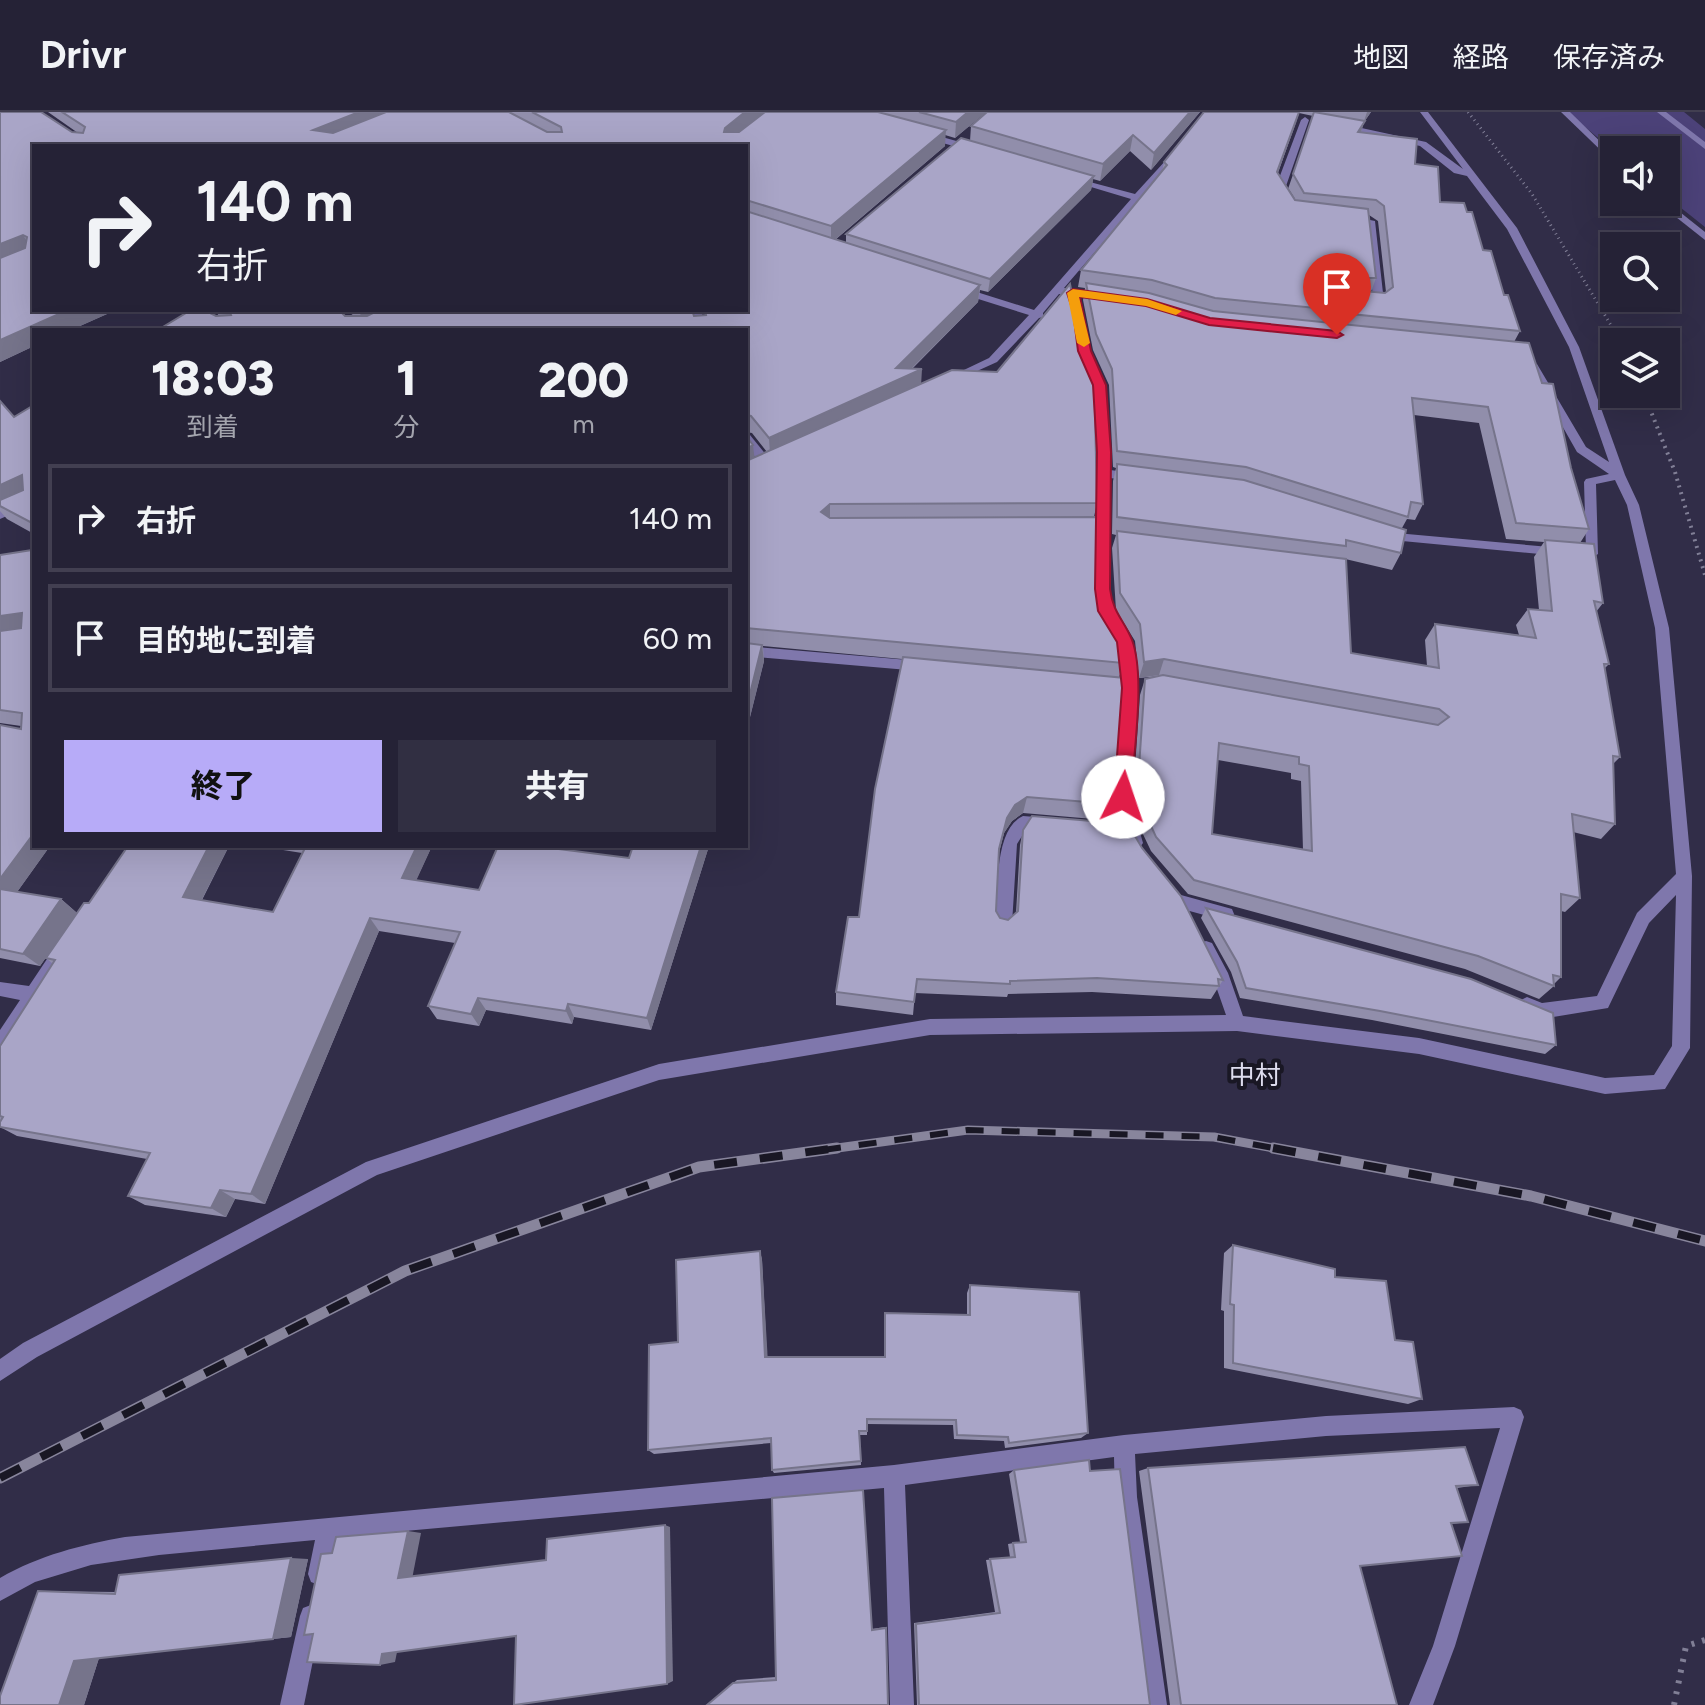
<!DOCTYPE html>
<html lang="ja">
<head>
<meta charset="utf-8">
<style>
  :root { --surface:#252236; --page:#312f42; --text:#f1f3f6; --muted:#a3a4ad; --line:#423f51; --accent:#b7abf8 }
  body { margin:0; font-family:Figtree,"Noto Sans JP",sans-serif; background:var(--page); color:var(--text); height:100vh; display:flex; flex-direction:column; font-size:30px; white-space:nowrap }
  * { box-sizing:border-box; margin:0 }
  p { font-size:26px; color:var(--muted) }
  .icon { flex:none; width:44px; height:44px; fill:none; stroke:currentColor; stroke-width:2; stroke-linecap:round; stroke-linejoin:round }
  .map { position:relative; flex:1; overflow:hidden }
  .panel { position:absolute; left:32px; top:216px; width:716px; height:520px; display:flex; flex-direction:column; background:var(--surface); border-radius:0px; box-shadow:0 8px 32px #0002,0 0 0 2px var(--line) }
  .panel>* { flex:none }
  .top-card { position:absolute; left:32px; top:32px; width:716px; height:168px; border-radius:0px; box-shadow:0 8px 32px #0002,0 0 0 2px var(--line); background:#252236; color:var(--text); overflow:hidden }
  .fabs { position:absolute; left:1600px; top:24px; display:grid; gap:16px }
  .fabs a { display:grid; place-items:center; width:80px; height:80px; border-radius:0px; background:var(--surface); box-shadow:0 8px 32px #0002,0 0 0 2px var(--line); font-size:40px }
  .pin { position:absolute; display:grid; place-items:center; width:68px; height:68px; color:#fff; margin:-82px -34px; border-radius:50% 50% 50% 0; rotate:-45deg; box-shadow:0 0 8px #0007 }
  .pin .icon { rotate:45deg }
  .me { position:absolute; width:88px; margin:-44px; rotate:4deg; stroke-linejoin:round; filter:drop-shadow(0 0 6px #0008) }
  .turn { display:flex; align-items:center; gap:28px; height:168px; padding:0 32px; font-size:36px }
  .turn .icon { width:104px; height:104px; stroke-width:2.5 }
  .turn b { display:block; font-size:56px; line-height:68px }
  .eta { display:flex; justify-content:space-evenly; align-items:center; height:136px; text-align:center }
  .eta b { font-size:48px; font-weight:800; line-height:56px }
  .primary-button { display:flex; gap:16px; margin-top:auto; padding:16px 32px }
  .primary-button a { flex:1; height:92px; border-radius:0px; background:var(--accent); color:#111; font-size:32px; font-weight:800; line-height:92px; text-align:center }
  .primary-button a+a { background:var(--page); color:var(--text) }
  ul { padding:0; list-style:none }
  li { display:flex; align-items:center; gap:24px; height:108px; margin:0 16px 12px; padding:0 16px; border:4px solid var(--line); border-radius:0px }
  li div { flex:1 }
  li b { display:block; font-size:30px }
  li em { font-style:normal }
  header { display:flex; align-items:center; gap:48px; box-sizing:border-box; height:112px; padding:0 40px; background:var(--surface); border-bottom:2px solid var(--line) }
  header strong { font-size:38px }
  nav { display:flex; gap:44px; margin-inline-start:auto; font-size:28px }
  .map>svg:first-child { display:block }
</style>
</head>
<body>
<header>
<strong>Drivr</strong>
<nav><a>地図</a><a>経路</a><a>保存済み</a></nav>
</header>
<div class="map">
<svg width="1705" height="1593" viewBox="0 0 1705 1593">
  <rect width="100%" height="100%" fill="#312d48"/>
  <!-- green -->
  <polygon fill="#4c4279" points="1567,0 1684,0 1705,17 1705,115 1666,84 1666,38 1614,39"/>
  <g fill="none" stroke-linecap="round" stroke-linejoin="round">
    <!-- path-far2 -->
    <polyline stroke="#817f96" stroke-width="3" stroke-dasharray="1 4" stroke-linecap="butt" points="1468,0 1532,82 1621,230"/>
    <!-- path-far1 -->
    <polyline stroke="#817f96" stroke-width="4" stroke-dasharray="2 5" stroke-linecap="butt" points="1644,282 1675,360 1705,463"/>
    <!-- path -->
    <polyline stroke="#817f96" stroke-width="6" stroke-dasharray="3 8" stroke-linecap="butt" points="1674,1593 1686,1534 1705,1528"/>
    <!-- lane -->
    <g fill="#7f77ac" fill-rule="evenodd">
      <polygon points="691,198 701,198 706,218 696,218"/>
      <polygon points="746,322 750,323 771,349 771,355 763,355 746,334"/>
      <path d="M 1023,704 L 1048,706 L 1056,712 L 1048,718 L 1027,716 L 1017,732 L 1012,812 L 1010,817 L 1004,819 L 998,817 L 996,812 C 998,784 993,717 1023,704 Z"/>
    </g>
    <!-- street -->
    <g fill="#7f77ac" fill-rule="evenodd">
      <polygon points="1420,0 1428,0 1517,116 1579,235 1625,363 1639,393 1669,516 1692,764 1690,936 1665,977 1605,982 1419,942 1237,919 930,923 659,968 377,1063 37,1245 0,1269 0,1247 23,1231 366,1050 659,952 930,907 1226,903 1212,863 1198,836 1200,831 1206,829 1212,831 1228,861 1243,904 1419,926 1605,966 1654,963 1672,934 1676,783 1649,811 1608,896 1541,907 1521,898 1519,893 1521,888 1527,885 1542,891 1597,884 1637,801 1676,762 1655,516 1627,393 1615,368 1596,372 1598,442 1592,446 1579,445 1578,442 1586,438 1584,370 1586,367 1609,362 1577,340 1527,252 1528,250 1537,252 1586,335 1609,350 1569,235 1507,117 1467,64 1454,61 1420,34 1339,15 1343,12 1426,30 1463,57"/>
      <polygon points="1561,0 1570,0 1614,43 1614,51"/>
      <polygon points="1657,0 1666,0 1705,30 1705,37"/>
      <polygon points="1305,5 1309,8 1285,77 1291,88 1286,91 1283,90 1275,77 1301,8"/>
      <polygon points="924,20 978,35 980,37 975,40 921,25 920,23"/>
      <polygon points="1177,36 1182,39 1180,41 1064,176 1103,182 1108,185 1103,188 1079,185 1090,239 1106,273 1110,358 1134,361 1140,365 1134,369 1110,366 1109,477 1113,499 1132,529 1137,576 1130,685 1143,731 1140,735 1130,735 1127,731 1116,685 1123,576 1118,529 1099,499 1095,477 1098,340 1094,273 1080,239 1074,199 1068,183 1059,182 1043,201 1043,205 1039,206 997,250 955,269 945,267 989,246 1029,203 956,180 956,176 964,176 1034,198 1131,87 1071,69 1071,65 1135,82"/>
      <polygon points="1666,89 1705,120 1705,128 1657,90"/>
      <polygon points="1350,104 1375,109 1384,190 1379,193 1343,190 1342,223 1337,226 1332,223 1334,185 1373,186 1365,111 1347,109 1347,105"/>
      <polygon points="34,383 34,392 0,407 0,398"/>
      <polygon points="1385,420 1561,436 1567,440 1561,444 1381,427 1379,424"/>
      <polygon points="746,534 920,549 927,554 920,559 746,544"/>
      <polygon points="1181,783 1232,797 1234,802 1232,807 1226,809 1175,795 1173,790 1175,785"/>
      <polygon points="63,830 69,832 71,837 69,842 6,939 0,941 0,918 20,888 0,884 0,870 29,874 57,832"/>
      <path d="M 1514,1295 L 1521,1298 L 1524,1305 L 1455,1534 L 1433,1593 L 1409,1593 L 1433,1534 L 1500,1316 L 1326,1324 L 1135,1342 L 1137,1385 L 1167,1593 L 1143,1593 L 1115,1385 L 1114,1345 L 905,1373 L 914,1593 L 890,1593 L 884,1376 L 338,1425 L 327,1470 L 319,1473 L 311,1470 L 308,1462 L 315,1428 L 159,1443 L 91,1453 L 35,1470 L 0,1489 L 0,1466 C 40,1443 81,1433 125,1425 L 894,1353 L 1124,1323 L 1326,1304 Z"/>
      <polygon points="311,1493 319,1496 322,1504 304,1593 280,1593 300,1504 303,1496"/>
    </g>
    <defs>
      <polyline id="rail-far1" points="823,1038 968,1018 1214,1025 1284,1038"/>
      <g id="rail">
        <polyline points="1273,1036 1531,1084 1705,1129"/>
        <polyline points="0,1366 405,1159 699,1055 837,1036"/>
      </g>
    </defs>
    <!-- rail-far1 casing -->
    <use href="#rail-far1" stroke="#88859c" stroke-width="9"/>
    <!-- rail casing -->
    <use href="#rail" stroke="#88859c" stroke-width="11"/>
    <!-- rail-far1 -->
    <use href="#rail-far1" stroke="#191724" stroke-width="6" stroke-dasharray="18" stroke-linecap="butt"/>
    <!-- rail -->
    <use href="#rail" stroke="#191724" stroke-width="8" stroke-dasharray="23" stroke-linecap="butt"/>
  </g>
  <!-- wall -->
  <g fill="#918eab" fill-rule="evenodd">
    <polygon points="0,0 72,20 78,21 48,0 986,0 955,26 945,23 945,34 835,128 846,131 846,122 970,29 971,14 1200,0 1151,58 1130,39 1100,69 1093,67 1091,78 988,180 980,178 978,190 912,257 921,272 1097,391 1094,405 1096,461 1101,484 1123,551 1119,566 1118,649 1123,693 1117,709 1023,701 1012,709 1004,721 999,740 996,799 1000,806 1008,808 1016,801 1020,733 1023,718 1223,868 1211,887 1092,880 1008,882 1007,885 915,881 913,903 836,893 836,880 859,805 902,547 763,534 764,549 746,621 746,324 754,346 767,340 752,321 746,320 746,218 216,204 219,204 215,198 339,198 345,204 354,204 346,198 692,198 694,204 705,203 703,198 746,198 746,34 34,34 116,198 71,218 34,218 34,234 0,250"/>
    <path d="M 1204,0 L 1371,0 L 1364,10 L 1361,20 L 1415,52 L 1440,90 L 1483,138 L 1520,219 L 1514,230 L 1571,356 L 1589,417 L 1580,431 L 1603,491 L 1596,500 L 1609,552 L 1605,556 L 1620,645 L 1613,652 L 1615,712 L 1601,727 L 1573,720 L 1580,786 L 1565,800 L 1561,799 L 1561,865 L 1554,872 L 1554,874 L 1539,887 L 1465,857 L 1188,782 L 1151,739 L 1141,718 L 1133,685 L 1140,583 L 1145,567 L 1161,564 L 1139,566 L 1135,529 L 1116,498 L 1112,436 L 1116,423 L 1112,422 L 1113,369 L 1116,356 L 1113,355 L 1109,273 L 1093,238 L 1083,188 L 1085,176 L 1078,175 L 1081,158 L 1162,60 L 1164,50 ZM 1299,1 L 1313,4 L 1288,77 L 1296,88 L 1278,61 ZM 1369,103 L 1378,109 L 1386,180 L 1385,181 L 1371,180 L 1376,166 ZM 1337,183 L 1350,183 L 1346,193 L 1345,212 L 1331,211 L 1336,198 ZM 1414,303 L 1479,311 L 1506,427 L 1544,430 L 1534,445 L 1539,498 L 1528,497 L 1516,513 L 1519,523 L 1435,512 L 1425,528 L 1427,554 L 1351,541 L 1340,447 L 1341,446 L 1392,458 L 1401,441 L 1402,416 L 1407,407 L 1415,408 L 1423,392 ZM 1218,648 L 1291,661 L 1291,667 L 1301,669 L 1303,738 L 1212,722 Z"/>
    <polygon points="0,289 14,305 34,293 34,422 7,407 0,399"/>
    <polygon points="34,438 34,734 50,734 17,780 61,787 77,801 40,854 0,846 0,613 21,617 21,614 0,611 0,443"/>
    <polygon points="128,734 229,734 202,788 273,800 302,741 258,734 432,734 416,768 479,778 629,746 633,734 709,734 651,918 574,905 572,912 486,898 479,914 437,907 428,894 455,831 379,819 265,1092 235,1087 226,1105 145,1093 128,1084 147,1047 17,1024 0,1015 0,934 53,852 46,846 89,791"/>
    <polygon points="1206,796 1556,933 1545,942 1372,908 1240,886 1231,860 1201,806"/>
    <polygon points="1233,1133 1335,1165 1395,1228 1422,1287 1408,1292 1224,1256 1224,1199 1221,1198 1224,1141"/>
    <polygon points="760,1139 762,1148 767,1245 884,1245 885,1201 967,1203 967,1181 970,1173 1088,1321 1081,1326 1005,1336 1004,1329 954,1327 953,1313 867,1312 867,1323 860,1323 861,1353 774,1361 772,1358 771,1331 654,1342 648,1338 678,1230"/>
    <polygon points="1148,1356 1478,1373 1457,1376 1468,1410 1451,1412 1360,1454 1397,1593 1170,1593 1139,1359"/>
    <polygon points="1014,1358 1090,1359 1150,1593 917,1593 914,1511 995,1500 986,1448 1010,1445 1008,1432 1020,1430 1009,1362"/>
    <polygon points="308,1447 291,1525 99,1546 84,1593 0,1593 38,1479 115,1480"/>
    <polygon points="885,1515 886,1516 888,1593 707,1593 737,1568 776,1565 872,1517"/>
  </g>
  <!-- shaded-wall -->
  <g fill="#76748b">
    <polygon points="359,0 403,0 320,34 313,18"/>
    <polygon points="745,0 767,0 726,34 725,16"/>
    <polygon points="968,0 986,0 955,26 956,10"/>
    <polygon points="1190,0 1200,0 1151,58 1154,41"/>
    <polygon points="1299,0 1296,11 1272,76 1277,60"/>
    <polygon points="1367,0 1371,0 1364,10 1360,23 1358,20 1363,12"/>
    <polygon points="946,18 945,34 831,131 831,114"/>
    <polygon points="1133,23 1130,39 1100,69 1103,52"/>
    <polygon points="1094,64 1091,78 988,180 990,167"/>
    <polygon points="23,123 33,139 0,152 0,132"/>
    <polygon points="980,173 978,190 902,266 922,257 921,274 770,343 769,326 896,256"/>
    <polygon points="68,198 116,198 71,218 34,218 34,234 0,250 0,228"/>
    <polygon points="359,198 392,198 363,211"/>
    <polygon points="753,333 755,350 746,355 746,337"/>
    <polygon points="22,363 34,379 0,394 0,373"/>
    <polygon points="830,392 830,409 821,400"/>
    <polygon points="22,501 34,514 0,522 0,504"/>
    <polygon points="762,533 764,549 746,621 746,598"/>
    <polygon points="1164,547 1159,563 1139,566 1144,550"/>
    <polygon points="1027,685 1023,701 1012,709 1004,721 996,752 1007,706 1015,693"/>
    <polygon points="34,721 34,734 50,734 10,790 0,782 0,767"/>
    <polygon points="209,734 229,734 196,799 183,785"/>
    <polygon points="417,734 432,734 411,780 402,766"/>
    <polygon points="701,734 709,734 651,918 647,906"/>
    <polygon points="61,787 77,801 40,854 23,842"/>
    <polygon points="370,806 379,819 265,1092 251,1082"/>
    <polygon points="478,886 486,898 479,914 471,902"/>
    <polygon points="568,892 574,905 572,912 566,899"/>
    <polygon points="220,1078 235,1087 226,1105 211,1096"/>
    <polygon points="760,1139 762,1148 768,1251 765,1245"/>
    <polygon points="665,1413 670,1415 673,1569 667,1572"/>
    <polygon points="408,1419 421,1421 412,1467 398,1466"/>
    <polygon points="291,1446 308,1447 291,1525 273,1527"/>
    <polygon points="397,1540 395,1550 380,1553 382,1542"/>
    <polygon points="99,1546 84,1593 59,1593 74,1549"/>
  </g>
  <!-- building -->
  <g fill="#a9a5c7" stroke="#76748b" stroke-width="2" fill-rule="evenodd">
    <polygon points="0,0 41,0 72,20 83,21 85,15 62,0 359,0 313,18 333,21 386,0 509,0 547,20 562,20 561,15 532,0 745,0 725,16 724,20 739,20 765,0 878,0 946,18 831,114 746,88 746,34 34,34 34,198 68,198 0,228 0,146 25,136 27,125 23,123 0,132"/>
    <polygon points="919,0 968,0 956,10"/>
    <polygon points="987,0 1190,0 1154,41 1133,23 1103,52 971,14"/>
    <polygon points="1204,0 1299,0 1277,60 1295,88 1368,97 1376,166 1338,166 1336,198 1215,186 1152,168 1081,158 1167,53 1164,50"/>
    <polygon points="1314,0 1365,9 1358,20 1417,27 1415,52 1438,55 1440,90 1464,91 1467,100 1472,100 1483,138 1491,139 1504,183 1508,183 1520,219 1351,202 1352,178 1385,181 1393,175 1384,94 1376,88 1304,81 1293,62"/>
    <polygon points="961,26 1094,64 990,167 846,122"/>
    <polygon points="746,99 980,173 896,256 922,257 769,326 751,304 746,303 746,218 158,218 191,198 204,198 216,204 231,203 229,198 339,198 345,204 367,204 379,198 692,198 694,204 706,203 705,198 746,198"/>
    <polygon points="1086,171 1149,181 1213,199 1529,231 1542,271 1553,272 1571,356 1589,417 1516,411 1488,295 1412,286 1423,392 1411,390 1408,405 1246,355 1117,339 1112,257 1096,222"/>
    <polygon points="1070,172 1080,223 1094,257 1097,391 830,392 821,400 830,406 1097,405 1096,461 1101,484 1120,514 1123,551 746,516 746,349 952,258 997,260"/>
    <polygon points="0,289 14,305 34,293 34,412 0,394 0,388 23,378 22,363 0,373"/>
    <polygon points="746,324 753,333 746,337"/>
    <polygon points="1117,352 1244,368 1406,418 1401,441 1346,428 1346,434 1117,405"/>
    <path d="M 1117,419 L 1346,447 L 1351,541 L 1439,556 L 1435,512 L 1536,526 L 1528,497 L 1552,499 L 1545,428 L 1594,432 L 1603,491 L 1594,489 L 1609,552 L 1604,552 L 1620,645 L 1613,644 L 1615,712 L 1572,702 L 1580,786 L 1561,782 L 1561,865 L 1553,863 L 1554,874 L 1478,844 L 1194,768 L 1156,725 L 1146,703 L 1138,670 L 1145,567 L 1163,563 L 1438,613 L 1449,605 L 1439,597 L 1164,547 L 1144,550 L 1140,512 L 1120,481 ZM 1219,631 L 1299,645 L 1299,652 L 1309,654 L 1312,739 L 1212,722 Z"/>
    <polygon points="32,438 34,438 34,721 0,767 0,613 21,617 22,601 0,598 0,519 21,516 22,501 0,504 0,443"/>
    <polygon points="746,531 762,533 746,598"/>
    <polygon points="903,545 1125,566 1118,649 1123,693 1027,685 1015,693 1007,706 999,737 996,799 1000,806 1008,808 1018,799 1023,718 1032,704 1128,712 1142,736 1181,784 1223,868 1218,867 1219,874 1097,866 1010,869 1010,872 917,867 914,890 836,880 848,805 859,805 875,677"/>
    <polygon points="128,734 209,734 183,785 273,800 306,734 417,734 402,766 479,778 498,734 535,734 629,746 633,734 701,734 647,906 568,892 566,899 478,886 471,902 428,894 460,820 370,806 251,1082 220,1078 211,1096 128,1084 150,1041 0,1015 0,1010 3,1005 0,1004 0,934 55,848 46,846 84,791 89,791"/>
    <polygon points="0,777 61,787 23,842 0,837"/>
    <polygon points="1206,796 1471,867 1553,901 1556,933 1380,899 1246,876 1237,850"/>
    <polygon points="1233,1133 1335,1157 1335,1165 1386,1169 1395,1228 1413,1230 1422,1287 1233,1251 1234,1193 1230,1192"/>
    <polygon points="760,1139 765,1245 885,1245 885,1201 970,1203 970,1173 1079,1180 1088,1321 1009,1331 1008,1325 957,1323 956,1308 867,1307 867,1319 859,1319 861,1349 772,1358 771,1326 648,1338 649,1233 678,1230 676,1148"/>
    <polygon points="1465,1335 1478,1373 1456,1374 1468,1410 1451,1411 1462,1444 1360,1454 1397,1593 1181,1593 1148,1356"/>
    <polygon points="1089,1348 1090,1359 1120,1357 1150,1593 919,1593 916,1512 1000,1501 990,1447 1015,1445 1013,1431 1026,1430 1014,1358"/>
    <polygon points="863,1378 872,1518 886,1516 888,1593 707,1593 733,1571 776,1568 772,1386"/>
    <polygon points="665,1413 667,1572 514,1593 516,1524 382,1542 380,1553 307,1550 313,1522 304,1523 321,1442 332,1441 336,1425 408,1419 398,1466 546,1448 547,1427"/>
    <polygon points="291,1446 273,1527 74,1549 59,1593 0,1593 0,1584 38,1479 115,1482 119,1463"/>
  </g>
  <!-- route -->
  <path fill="#e11d48" stroke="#92132f" stroke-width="2" d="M 1073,177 L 1147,187 L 1210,206 L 1337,219 L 1343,223 L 1337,226 L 1209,213 L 1146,194 L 1080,185 L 1091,239 L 1106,273 L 1111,340 L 1110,477 C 1113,501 1124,508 1132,528 C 1146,565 1133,645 1131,685 L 1123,692 L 1114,685 L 1122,576 L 1117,530 L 1098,499 L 1095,477 L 1097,340 L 1093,273 L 1078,239 L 1073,199 L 1067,181 Z"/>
  <!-- slow -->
  <polygon fill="#f59e0b" points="1073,177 1147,187 1182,199 1176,203 1146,194 1079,185 1090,231 1084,235 1077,231 1067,181"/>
  <g text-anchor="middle" stroke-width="8" stroke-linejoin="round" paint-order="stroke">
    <!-- quarter labels -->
    <g font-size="26" fill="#dddcee" stroke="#191724">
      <text x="1255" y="972">中村</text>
    </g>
  </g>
</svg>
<div class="fabs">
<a><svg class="icon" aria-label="sound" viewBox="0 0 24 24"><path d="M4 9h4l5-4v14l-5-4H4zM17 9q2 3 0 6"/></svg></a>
<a><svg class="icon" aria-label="search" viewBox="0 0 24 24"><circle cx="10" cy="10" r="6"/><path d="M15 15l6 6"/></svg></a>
<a><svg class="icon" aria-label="layers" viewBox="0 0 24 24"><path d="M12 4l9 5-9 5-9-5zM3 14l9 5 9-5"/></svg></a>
</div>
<div class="pin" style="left:1337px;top:223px;background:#d93025"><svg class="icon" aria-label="arrive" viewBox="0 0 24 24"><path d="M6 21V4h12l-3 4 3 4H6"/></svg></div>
<svg class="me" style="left:1123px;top:685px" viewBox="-20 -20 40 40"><circle r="19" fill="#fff"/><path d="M0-13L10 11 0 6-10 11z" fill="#e11d48"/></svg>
<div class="top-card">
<div class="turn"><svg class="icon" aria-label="right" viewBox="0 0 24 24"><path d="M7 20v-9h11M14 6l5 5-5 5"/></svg><div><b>140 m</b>右折</div></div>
</div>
<section class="panel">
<div class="eta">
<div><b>18:03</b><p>到着</p></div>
<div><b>1</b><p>分</p></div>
<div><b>200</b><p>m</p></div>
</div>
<ul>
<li><svg class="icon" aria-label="right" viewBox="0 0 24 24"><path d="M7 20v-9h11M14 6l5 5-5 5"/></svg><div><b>右折</b></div><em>140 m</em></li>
<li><svg class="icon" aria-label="arrive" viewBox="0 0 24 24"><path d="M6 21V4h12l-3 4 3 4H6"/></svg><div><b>目的地に到着</b></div><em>60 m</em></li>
</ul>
<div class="primary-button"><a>終了</a><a>共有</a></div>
</section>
</div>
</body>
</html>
